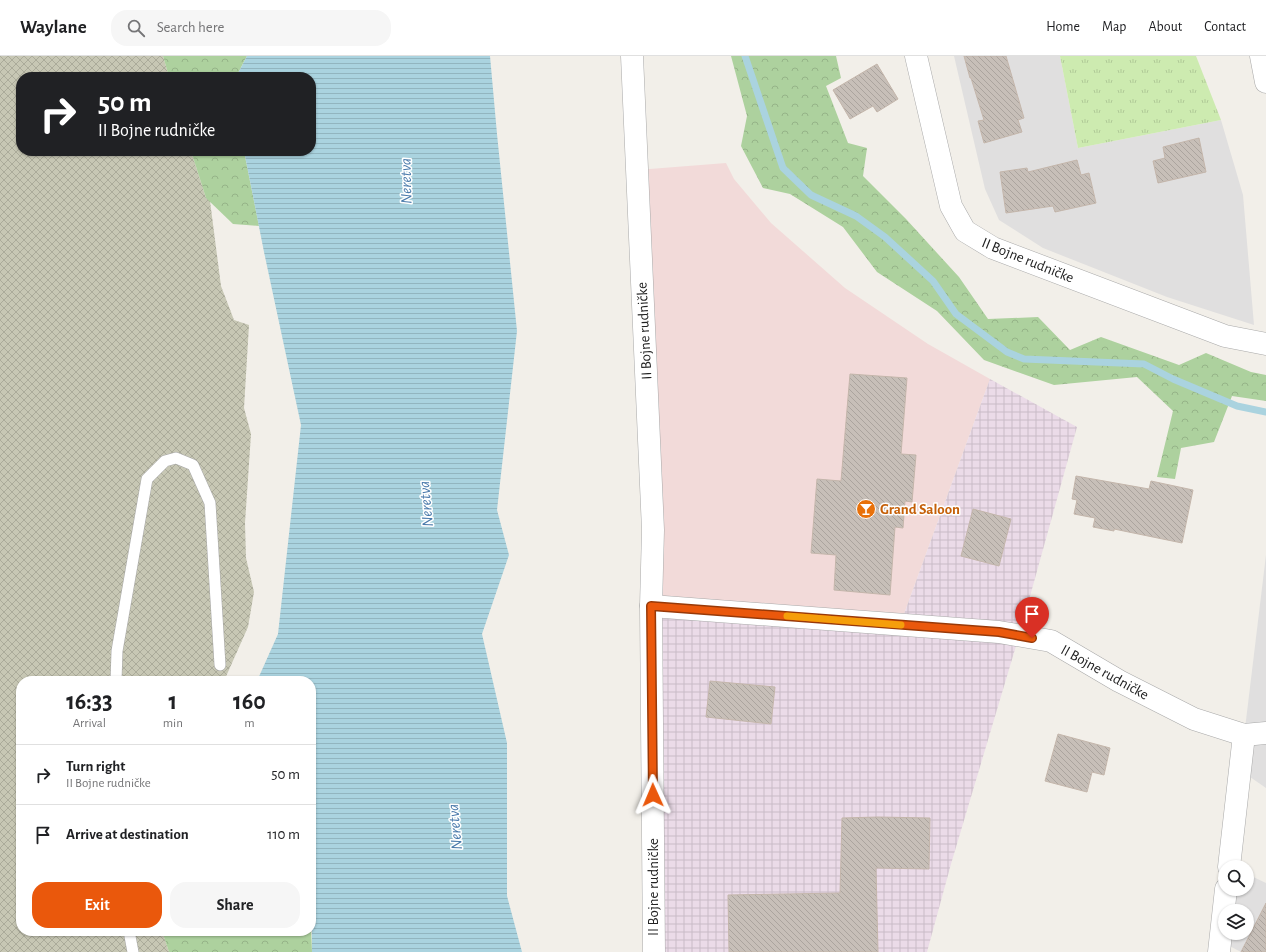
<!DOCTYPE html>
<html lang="en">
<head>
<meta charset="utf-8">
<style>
  :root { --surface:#fff; --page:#f6f6f6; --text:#202124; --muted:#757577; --line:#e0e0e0; --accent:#ea580c }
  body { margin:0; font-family:"Alegreya Sans",sans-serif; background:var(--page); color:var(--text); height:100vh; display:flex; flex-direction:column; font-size:15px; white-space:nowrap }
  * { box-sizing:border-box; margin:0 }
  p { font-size:13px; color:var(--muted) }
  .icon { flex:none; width:22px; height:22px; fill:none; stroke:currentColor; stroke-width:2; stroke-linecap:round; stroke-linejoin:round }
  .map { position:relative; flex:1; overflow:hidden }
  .details { position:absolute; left:16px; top:620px; width:300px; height:260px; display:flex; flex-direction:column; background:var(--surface); border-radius:16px; box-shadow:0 1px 3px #0004 }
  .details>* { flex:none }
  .top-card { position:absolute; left:16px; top:16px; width:300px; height:84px; border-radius:16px; box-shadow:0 1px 3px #0004; background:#202124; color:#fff; overflow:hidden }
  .buttons { position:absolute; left:1218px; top:804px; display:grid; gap:8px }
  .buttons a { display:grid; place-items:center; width:36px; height:36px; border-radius:50%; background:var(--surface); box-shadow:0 1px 3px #0004; font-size:20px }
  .pin { position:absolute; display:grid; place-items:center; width:34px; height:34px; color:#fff; margin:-41px -17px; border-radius:50% 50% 50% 0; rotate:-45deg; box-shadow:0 0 4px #0007 }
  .pin .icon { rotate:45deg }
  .me { position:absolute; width:44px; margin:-22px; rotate:359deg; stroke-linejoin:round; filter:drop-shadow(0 0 3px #0008) }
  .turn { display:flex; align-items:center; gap:14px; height:84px; padding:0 16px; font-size:18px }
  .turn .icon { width:52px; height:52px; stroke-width:2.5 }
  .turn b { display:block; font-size:28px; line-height:34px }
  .eta { display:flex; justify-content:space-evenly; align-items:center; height:68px; text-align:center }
  .eta b { font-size:24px; font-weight:700; line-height:28px }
  .button { display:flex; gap:8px; margin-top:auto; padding:8px 16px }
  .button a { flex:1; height:46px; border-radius:16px; background:var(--accent); color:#fff; font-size:16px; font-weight:700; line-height:46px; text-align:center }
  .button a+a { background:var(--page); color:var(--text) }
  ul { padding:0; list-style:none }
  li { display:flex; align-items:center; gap:12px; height:60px; padding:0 16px; border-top:1px solid var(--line) }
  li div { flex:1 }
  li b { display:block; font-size:15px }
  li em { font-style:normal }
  header { display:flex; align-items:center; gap:24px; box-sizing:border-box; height:56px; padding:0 20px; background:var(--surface); border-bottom:1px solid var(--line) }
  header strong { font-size:19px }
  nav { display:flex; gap:22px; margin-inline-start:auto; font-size:14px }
  .search { width:280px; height:36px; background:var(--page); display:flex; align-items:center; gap:10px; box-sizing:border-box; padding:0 14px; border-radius:16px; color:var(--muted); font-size:15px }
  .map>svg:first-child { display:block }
</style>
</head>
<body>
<header>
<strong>Waylane</strong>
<div class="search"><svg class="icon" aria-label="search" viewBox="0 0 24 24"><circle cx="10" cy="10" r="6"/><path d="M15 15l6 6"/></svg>Search here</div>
<nav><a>Home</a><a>Map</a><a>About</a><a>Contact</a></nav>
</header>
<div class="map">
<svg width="1266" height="896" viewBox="0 0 1266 896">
  <defs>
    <pattern id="industrial-grid" width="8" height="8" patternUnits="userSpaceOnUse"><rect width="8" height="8" fill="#ebdbe8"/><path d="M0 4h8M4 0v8" fill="none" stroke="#c9bcc7"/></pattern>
    <pattern id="construction-cross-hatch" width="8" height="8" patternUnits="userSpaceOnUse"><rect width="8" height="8" fill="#c7c7b4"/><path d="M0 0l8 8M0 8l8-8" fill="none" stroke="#abab9a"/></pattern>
    <pattern id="grass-tufts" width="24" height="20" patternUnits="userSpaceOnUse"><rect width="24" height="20" fill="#cdebb0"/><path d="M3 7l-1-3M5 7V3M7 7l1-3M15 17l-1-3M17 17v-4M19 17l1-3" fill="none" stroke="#b0c997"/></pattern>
    <pattern id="forest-crowns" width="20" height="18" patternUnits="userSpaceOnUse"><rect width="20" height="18" fill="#add19e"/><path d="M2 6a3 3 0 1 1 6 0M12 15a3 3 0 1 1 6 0" fill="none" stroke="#95b388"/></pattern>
    <pattern id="water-rules" width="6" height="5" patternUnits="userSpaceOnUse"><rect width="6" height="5" fill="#aad3df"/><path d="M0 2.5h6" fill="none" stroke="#92b5bf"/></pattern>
    <pattern id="building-back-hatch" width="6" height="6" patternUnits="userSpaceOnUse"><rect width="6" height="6" fill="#c7bfb8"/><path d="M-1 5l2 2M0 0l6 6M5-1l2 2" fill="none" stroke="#aba49e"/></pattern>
  </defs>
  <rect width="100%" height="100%" fill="#f2efe9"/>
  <!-- residential -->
  <g fill="#e0dfdf" fill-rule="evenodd">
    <polygon points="954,0 1060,0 1078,92 1221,64 1243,139 1254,269 1167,241 1043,192 999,164 985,133"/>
    <polygon points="1266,499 1266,732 1240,714"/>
    <path d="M 1247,818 L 1266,827 L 1266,896 L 1241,896 L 1220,885 L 1226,833 L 1247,833 ZM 1225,855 L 1247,855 L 1247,877 L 1225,877 Z"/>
  </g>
  <!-- commercial -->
  <polygon fill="#f2dad9" points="726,107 734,123 771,167 845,232 928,288 990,323 900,569 651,550 637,114"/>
  <!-- industrial -->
  <polygon fill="url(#industrial-grid)" points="990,323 1077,371 1019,580 951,808 927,896 654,896 651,550 900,569"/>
  <!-- construction -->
  <polygon fill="url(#construction-cross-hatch)" points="0,0 163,0 169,21 21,21 21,95 191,95 206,142 210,145 221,230 234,264 249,269 244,352 251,378 245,467 246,502 254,536 248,571 224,625 21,625 21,875 162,875 169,896 0,896"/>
  <!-- grass -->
  <polygon fill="url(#grass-tufts)" points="1060,0 1196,0 1221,64 1078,92"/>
  <!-- forest -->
  <g fill="url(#forest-crowns)">
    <polygon points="163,0 247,0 236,21 169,21"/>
    <polygon points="731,0 836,0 841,22 826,30 848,87 867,92 863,120 906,163 959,221 988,263 1038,261 1070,294 1101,281 1179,309 1206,297 1251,316 1266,319 1266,345 1232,340 1214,386 1181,392 1175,423 1157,421 1173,355 1137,321 1054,329 984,304 937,255 877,216 843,171 790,138 763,132 741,90 747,60"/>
    <polygon points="191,95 244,95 259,170 233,168 206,142"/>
    <polygon points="311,870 312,896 169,896 162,875 311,875"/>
  </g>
  <!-- water -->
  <polygon fill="url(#water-rules)" points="247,0 490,0 497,78 517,275 497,454 509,499 482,578 507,687 507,840 522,896 312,896 311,625 257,625 278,578 301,369 264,196 244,95 311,95 311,21 236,21"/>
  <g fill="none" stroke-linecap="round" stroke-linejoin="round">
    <!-- stream -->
    <polyline stroke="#aad3df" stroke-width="7" points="745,0 783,112 811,139 856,160 885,181 933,225 956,258 1007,296 1024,303 1144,308 1173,323 1237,350 1266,356"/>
  </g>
  <!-- building -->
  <g fill="url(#building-back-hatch)" stroke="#c4b6ab">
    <polygon points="964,0 1006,0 1024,62 1018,64 1022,76 984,87 978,65 984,64 971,22 970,22"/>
    <polygon points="877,8 898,43 877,56 873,50 850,63 833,34"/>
    <polygon points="1199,82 1206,116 1158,127 1153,105 1165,102 1163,91"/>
    <polygon points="1077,104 1081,119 1089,117 1096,147 1055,156 1053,150 1006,157 1000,116 1027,112 1028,116"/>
    <polygon points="850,318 907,322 901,398 916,399 912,446 905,445 903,472 895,471 890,539 834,534 836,499 811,497 817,423 841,425"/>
    <polygon points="1076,420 1149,433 1151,425 1193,434 1182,487 1114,473 1114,475 1093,471 1095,462 1074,458 1077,444 1072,443"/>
    <polygon points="973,453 1011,463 999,510 961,500"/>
    <polygon points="710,625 775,631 771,668 706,661"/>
    <polygon points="1058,678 1110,692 1104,719 1092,716 1087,736 1045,725"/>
    <polygon points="878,761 930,762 929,813 876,812 878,896 729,896 728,839 840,837 842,762"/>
    <polygon points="1266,847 1266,896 1241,896"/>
  </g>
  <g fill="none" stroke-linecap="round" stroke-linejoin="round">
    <defs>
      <g id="service">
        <polyline points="116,625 117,595 147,423 165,405 176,402 193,409 210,447 220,609"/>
        <polyline points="129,875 133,896"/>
      </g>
      <g id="minor">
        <polyline points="916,0 951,150 965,175 993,192 1225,280 1266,288"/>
        <polyline points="1261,0 1266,26"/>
        <polyline points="651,550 999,576 1051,585 1119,625 1194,663 1244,679 1266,677"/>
        <polyline points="1229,811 1244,679"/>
        <polyline points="1219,896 1226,833"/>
      </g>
      <polyline id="tertiary" points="632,0 653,474 651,550 654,896"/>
    </defs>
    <!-- service casing -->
    <use href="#service" stroke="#a9a9a9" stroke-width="12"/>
    <!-- minor casing -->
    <use href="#minor" stroke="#a9a9a9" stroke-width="23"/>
    <!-- tertiary casing -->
    <use href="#tertiary" stroke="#a9a9a9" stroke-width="23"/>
    <!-- service -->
    <use href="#service" stroke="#fff" stroke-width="11"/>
    <!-- minor -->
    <use href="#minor" stroke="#fff" stroke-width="22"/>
    <!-- tertiary -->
    <use href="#tertiary" stroke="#fff" stroke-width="22"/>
  </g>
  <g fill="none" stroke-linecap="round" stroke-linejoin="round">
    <defs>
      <polyline id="route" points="653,739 651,550 999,576 1032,582"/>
    </defs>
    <!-- route casing -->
    <use href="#route" stroke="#983908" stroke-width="10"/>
    <!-- route -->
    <use href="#route" stroke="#ea580c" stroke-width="7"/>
    <!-- slow -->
    <polyline stroke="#f59e0b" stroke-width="7" points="787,560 901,569"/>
  </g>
  <!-- icons -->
  <defs>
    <symbol id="bar-disc" viewBox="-11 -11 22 22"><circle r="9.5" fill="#e8710a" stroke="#fff"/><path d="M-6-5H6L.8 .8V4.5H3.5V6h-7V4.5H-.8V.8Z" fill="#fff"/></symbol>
  </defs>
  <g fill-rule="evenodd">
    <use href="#bar-disc" x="855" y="442" width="22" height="22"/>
  </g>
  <g text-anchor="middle" stroke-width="3" stroke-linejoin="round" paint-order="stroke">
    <!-- street labels -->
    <g font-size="15" fill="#222" stroke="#fff">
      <text transform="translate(1028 204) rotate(22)" y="5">II Bojne rudničke</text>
      <text transform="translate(644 275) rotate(-93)" y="5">II Bojne rudničke</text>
      <text transform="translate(1105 616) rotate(29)" y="5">II Bojne rudničke</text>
      <text transform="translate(653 831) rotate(-90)" y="5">II Bojne rudničke</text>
    </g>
    <!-- food labels -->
    <g font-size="15" font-weight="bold" fill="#c56008" stroke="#fff" text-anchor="start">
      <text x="880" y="458">Grand Saloon</text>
    </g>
    <!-- water labels -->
    <g font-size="16" font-style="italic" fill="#4a7aab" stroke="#fff">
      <text transform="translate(405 125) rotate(-91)" y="6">Neretva</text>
      <text transform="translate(425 448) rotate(-95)" y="6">Neretva</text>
      <text transform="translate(454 771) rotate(-95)" y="6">Neretva</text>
    </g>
  </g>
</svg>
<div class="buttons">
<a><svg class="icon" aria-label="search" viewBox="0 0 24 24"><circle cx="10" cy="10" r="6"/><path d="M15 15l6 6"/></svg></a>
<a><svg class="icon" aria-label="layers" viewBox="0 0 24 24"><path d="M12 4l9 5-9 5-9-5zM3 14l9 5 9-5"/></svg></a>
</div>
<div class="pin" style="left:1032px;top:582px;background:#d93025"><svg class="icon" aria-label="arrive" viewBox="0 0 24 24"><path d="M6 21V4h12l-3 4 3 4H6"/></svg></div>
<svg class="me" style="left:653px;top:739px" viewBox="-20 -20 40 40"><path d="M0-17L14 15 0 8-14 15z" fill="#ea580c" stroke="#fff" stroke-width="4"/></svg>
<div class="top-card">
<div class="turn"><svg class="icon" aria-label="right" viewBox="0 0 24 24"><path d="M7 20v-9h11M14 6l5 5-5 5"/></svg><div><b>50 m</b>II Bojne rudničke</div></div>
</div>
<section class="details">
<div class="eta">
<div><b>16:33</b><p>Arrival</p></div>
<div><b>1</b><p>min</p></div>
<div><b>160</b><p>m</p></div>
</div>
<ul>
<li><svg class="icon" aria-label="right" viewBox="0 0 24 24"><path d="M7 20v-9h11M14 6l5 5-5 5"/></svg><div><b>Turn right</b><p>II Bojne rudničke</p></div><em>50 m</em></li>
<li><svg class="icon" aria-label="arrive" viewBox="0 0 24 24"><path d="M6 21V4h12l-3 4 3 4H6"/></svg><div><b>Arrive at destination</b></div><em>110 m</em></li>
</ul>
<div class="button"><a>Exit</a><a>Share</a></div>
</section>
</div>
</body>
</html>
